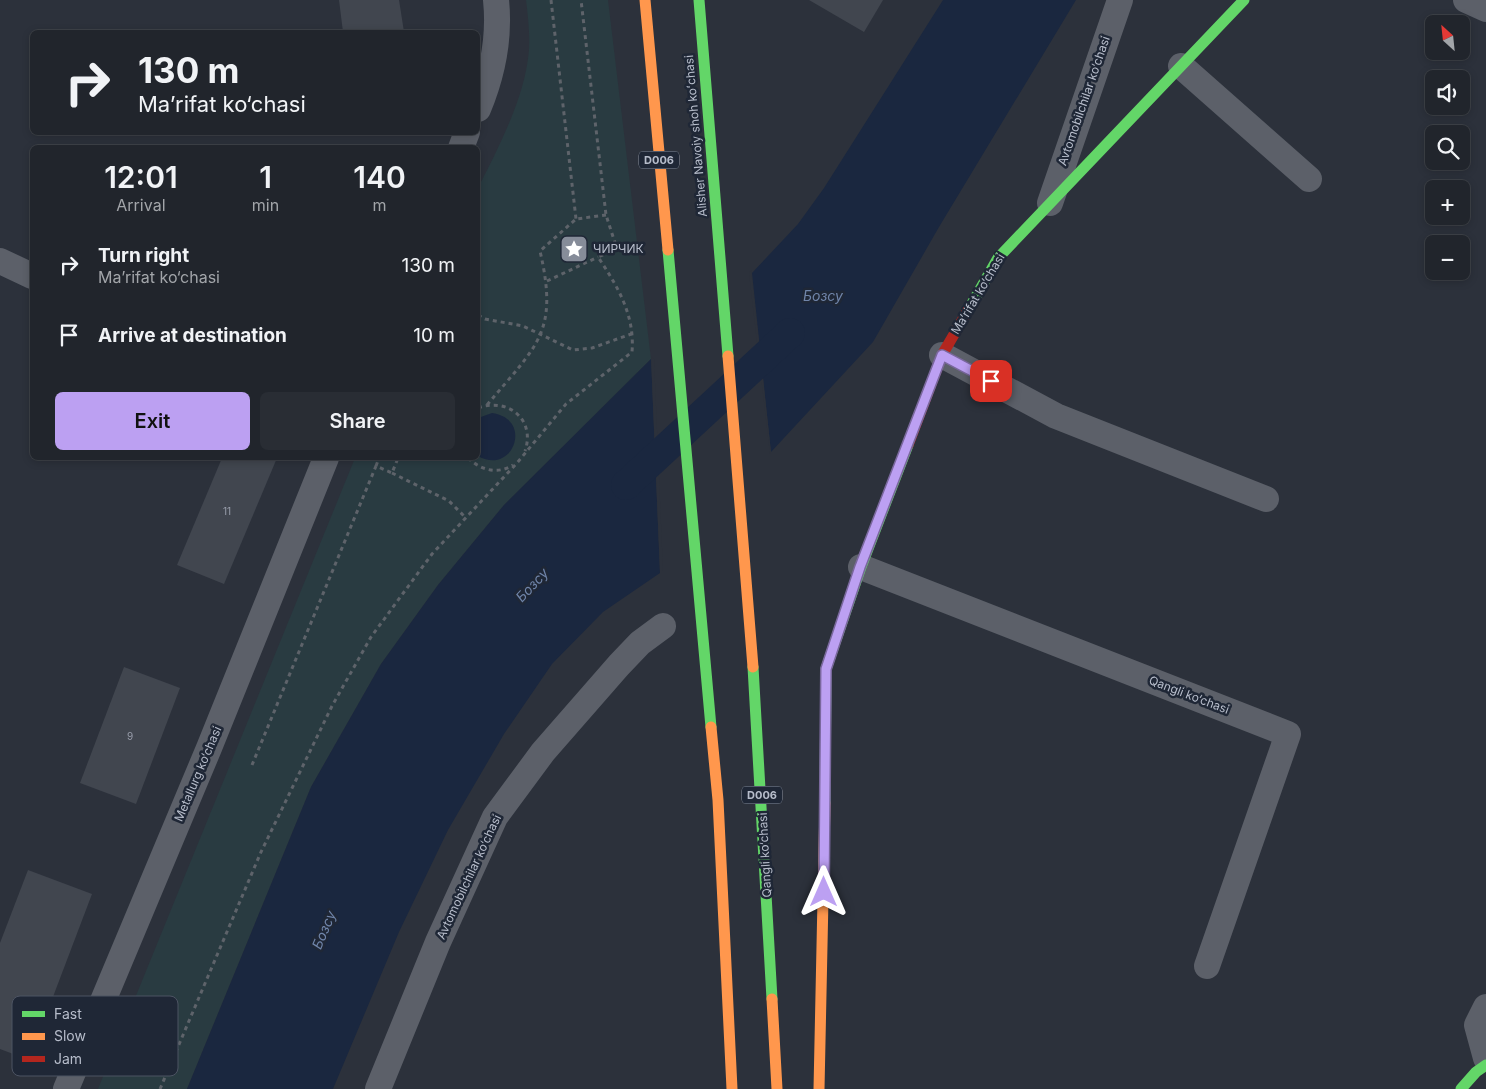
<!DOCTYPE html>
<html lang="en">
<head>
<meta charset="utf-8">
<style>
  :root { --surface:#21252c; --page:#292d34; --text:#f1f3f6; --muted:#a2a5a9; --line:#3e4248; --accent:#bca0f2 }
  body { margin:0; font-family:Inter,sans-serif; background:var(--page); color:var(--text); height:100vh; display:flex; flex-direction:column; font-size:19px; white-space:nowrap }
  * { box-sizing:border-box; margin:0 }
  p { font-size:16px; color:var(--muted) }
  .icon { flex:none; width:28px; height:28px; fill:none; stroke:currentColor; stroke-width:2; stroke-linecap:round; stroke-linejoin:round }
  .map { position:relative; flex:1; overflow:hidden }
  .panel { position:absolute; left:30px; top:145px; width:450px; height:315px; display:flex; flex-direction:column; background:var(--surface); border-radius:8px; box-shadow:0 2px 8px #0003,0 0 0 1px var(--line) }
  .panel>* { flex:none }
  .top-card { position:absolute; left:30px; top:30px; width:450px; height:105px; border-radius:8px; box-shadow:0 2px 8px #0003,0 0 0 1px var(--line); background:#21252c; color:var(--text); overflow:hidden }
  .needle { width:32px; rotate:333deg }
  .fabs { position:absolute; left:1425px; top:15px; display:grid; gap:10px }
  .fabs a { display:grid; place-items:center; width:45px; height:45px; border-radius:8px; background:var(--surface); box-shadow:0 2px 8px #0003,0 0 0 1px var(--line); font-size:25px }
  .pin { position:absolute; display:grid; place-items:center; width:42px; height:42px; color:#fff; margin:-21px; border-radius:10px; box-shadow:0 2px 8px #0006 }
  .me { position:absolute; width:55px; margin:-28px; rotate:0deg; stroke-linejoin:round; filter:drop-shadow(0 0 4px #0008) }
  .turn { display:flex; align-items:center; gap:18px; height:105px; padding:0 25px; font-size:22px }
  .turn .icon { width:65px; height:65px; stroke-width:2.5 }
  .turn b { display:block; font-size:35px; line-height:42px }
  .eta { display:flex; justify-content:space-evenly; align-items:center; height:85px; text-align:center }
  .eta b { font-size:30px; font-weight:600; line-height:35px }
  .cta { display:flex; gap:10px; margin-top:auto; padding:10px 25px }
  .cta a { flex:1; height:58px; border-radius:8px; background:var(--accent); color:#111; font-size:20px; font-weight:600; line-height:58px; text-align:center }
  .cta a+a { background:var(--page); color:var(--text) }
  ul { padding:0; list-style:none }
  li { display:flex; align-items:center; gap:15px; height:70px; padding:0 25px }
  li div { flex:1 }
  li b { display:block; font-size:19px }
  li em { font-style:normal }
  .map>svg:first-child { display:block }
</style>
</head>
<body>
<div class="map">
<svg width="1486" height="1089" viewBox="0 0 1486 1089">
  <rect width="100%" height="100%" fill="#2c313b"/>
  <!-- green -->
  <path fill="#293b41" d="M 526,0 L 608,0 L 651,359 L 504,505 L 438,585 L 381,664 L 311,787 L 187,1089 L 98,1089 L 355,458 L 478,458 L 478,188 C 499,146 525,98 529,50 C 530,34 528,16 526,0 Z"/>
  <!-- water -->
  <g fill="#1a273f">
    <polygon points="943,0 1076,0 939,227 873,342 771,452 752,273 798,224 824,188"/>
    <polygon points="651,359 660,573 603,612 552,664 504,734 448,830 399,932 333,1089 187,1089 311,787 381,664 438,585 504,505"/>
    <path d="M 492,413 C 534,419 513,476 478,456 L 478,418 Z"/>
  </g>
  <!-- pier -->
  <g fill="#2c313b">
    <polygon points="751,270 771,452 770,454 749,273"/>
    <polygon points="651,356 654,359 663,571 660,573"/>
  </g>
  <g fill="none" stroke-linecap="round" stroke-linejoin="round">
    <!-- canal -->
    <polyline stroke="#1a273f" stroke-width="30" points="626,485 790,333"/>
  </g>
  <!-- building -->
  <g fill="#41464f">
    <polygon points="339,0 399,0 404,32 343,32"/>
    <polygon points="809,0 883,0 864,32"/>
    <polygon points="222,458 277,458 224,584 177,565"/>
    <polygon points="124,667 180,688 136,804 80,783"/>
    <polygon points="28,870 92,894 29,1060 0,1049 0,943"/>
  </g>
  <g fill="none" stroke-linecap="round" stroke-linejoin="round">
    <!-- path -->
    <g stroke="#5e636a" stroke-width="3" stroke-dasharray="4 4" stroke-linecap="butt">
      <polyline points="551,0 576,219"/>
      <polyline points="547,281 598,257"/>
      <polyline points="478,315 485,319 523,326 573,350 592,348 634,333"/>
      <path d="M 487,405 C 537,345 559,333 540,251 L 576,219 L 606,215"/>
      <path d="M 478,408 C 507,397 536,419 525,451"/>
      <path d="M 468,458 C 481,470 497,475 513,465"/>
      <polyline points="376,466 379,458"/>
      <polyline points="392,473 449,501 466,518"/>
      <polyline points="252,765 376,466 392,473 398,458"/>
      <path d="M 160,1089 L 261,852 L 332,706 L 371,637 L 432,554 L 517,463 L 566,404 L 632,352 C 635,315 618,287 598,257 L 617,249 L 606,215 L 581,0"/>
    </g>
    <!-- street -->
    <g stroke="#5c6069" stroke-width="26">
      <polyline points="1466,0 1486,9"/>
      <polyline points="1181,66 1309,179"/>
      <path d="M 478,109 C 493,73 500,38 496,0"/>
      <polyline points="461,148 467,132"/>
      <polyline points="1050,203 1120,0"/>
      <polyline points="0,261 32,276"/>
      <polyline points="942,355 1056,416 1266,499"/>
      <polyline points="861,567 1288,734 1207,966"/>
      <polyline points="1486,1007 1477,1025 1486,1058"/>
      <polyline points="66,1089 209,748 326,458"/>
      <polyline points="378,1089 438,942 495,817 543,752 619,665 640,643 663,626"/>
    </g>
    <!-- fast -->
    <g stroke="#63d668" stroke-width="11">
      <polyline points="699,0 728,356"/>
      <polyline points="668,250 711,727"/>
      <polyline points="970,307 998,258 1244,0"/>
      <polyline points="753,667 772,999"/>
      <polyline points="825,803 826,669 861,567 908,445"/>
      <polyline points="1461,1089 1476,1072 1486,1065"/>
    </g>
    <!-- slow -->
    <g stroke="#ff974d" stroke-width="11">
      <polyline points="645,0 668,250"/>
      <polyline points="728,356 753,667"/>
      <polyline points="711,727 718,800 732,1089"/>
      <polyline points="772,999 777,1089"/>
      <polyline points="819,1089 825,803"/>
    </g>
    <!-- jam -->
    <polyline stroke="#b3261e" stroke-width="11" points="908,445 942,355 970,307"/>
  </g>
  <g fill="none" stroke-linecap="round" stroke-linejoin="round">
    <defs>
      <polyline id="route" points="824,892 826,669 860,567 942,355 991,381"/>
    </defs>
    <!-- route casing -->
    <use href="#route" stroke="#7a689d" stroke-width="12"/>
    <!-- route -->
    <use href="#route" stroke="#bca0f2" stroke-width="9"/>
  </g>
  <!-- icons -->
  <defs>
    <symbol id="sight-square" viewBox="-11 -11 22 22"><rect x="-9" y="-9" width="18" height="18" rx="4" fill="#868c99" stroke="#1f2736"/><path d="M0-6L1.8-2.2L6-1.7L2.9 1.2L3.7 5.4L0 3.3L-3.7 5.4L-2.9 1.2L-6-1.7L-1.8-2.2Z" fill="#fff"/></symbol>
  </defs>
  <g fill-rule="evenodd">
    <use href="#sight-square" x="558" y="233" width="32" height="32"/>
  </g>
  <g text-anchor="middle" stroke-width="5" stroke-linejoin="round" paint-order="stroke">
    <!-- number labels -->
    <g font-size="10" fill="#9a9fac">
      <text x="227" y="515">11</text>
      <text x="130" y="740">9</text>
    </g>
    <!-- shield labels -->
    <g fill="#1f2736" stroke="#89909e" stroke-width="1">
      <rect x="639" y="151.5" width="40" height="17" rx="4"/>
      <rect x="742" y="786.5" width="40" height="17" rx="4"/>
    </g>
    <g font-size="11" font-weight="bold" fill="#b7bdcb">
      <text x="659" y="164">D006</text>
      <text x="762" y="799">D006</text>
    </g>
    <!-- street labels -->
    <g font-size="12" fill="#b7bdcb" stroke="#1f2736">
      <text transform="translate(1084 101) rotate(-71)" y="4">Avtomobilchilar ko‘chasi</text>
      <text transform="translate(696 136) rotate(-95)" y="4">Alisher Navoiy shoh koʻchasi</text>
      <text transform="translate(978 294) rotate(-59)" y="4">Maʼrifat ko‘chasi</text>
      <text transform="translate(1189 695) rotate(21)" y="4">Qangli ko‘chasi</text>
      <text transform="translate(198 774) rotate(-67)" y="4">Metallurg ko‘chasi</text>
      <text transform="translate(765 855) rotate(-93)" y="4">Qangli ko‘chasi</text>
      <text transform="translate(469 877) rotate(-65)" y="4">Avtomobilchilar ko‘chasi</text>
    </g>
    <!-- poi labels -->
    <g font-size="12" fill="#b7bdcb" stroke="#1f2736" text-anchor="start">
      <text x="593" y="253">ЧИРЧИК</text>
    </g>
    <!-- water labels -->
    <g font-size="14" font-style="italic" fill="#7085aa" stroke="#1f2736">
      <text x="823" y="301">Бозсу</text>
      <text transform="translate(532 585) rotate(-47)" y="5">Бозсу</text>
      <text transform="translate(324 930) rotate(-67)" y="5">Бозсу</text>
    </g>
  </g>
  <!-- legend -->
  <rect x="12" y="996" width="166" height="80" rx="8" fill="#1f2736" stroke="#4d5463" stroke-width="1"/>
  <rect x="22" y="1011" width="23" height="6" fill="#63d668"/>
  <rect x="22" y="1033" width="23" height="7" fill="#ff974d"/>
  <rect x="22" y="1056" width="23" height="6" fill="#b3261e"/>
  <g font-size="14" fill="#b7bdcb">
    <text x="54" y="1019">Fast</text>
    <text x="54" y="1041">Slow</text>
    <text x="54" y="1064">Jam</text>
  </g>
</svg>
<div class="fabs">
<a><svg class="needle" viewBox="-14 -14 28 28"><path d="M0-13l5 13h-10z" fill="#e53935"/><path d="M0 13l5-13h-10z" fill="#a2a5a9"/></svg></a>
<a><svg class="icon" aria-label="sound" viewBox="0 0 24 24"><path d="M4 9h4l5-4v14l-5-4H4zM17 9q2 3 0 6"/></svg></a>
<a><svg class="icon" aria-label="search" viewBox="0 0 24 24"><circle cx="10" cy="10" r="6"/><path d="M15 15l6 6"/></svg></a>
<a>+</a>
<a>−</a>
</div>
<div class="pin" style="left:991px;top:381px;background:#d93025"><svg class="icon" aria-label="arrive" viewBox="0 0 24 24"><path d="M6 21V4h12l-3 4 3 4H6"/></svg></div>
<svg class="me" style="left:824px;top:892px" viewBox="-20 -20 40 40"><path d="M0-17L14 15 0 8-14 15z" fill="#bca0f2" stroke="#fff" stroke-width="4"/></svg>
<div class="top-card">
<div class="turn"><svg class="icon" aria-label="right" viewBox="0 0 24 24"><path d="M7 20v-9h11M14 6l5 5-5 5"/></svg><div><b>130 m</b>Maʼrifat ko‘chasi</div></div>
</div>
<section class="panel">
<div class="eta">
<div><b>12:01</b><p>Arrival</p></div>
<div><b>1</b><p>min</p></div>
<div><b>140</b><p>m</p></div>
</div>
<ul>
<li><svg class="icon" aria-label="right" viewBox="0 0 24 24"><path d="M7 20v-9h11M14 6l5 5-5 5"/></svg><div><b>Turn right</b><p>Maʼrifat ko‘chasi</p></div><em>130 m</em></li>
<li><svg class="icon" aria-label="arrive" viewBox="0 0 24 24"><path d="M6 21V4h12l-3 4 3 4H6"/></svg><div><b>Arrive at destination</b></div><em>10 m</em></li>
</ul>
<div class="cta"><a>Exit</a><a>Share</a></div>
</section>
</div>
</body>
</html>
